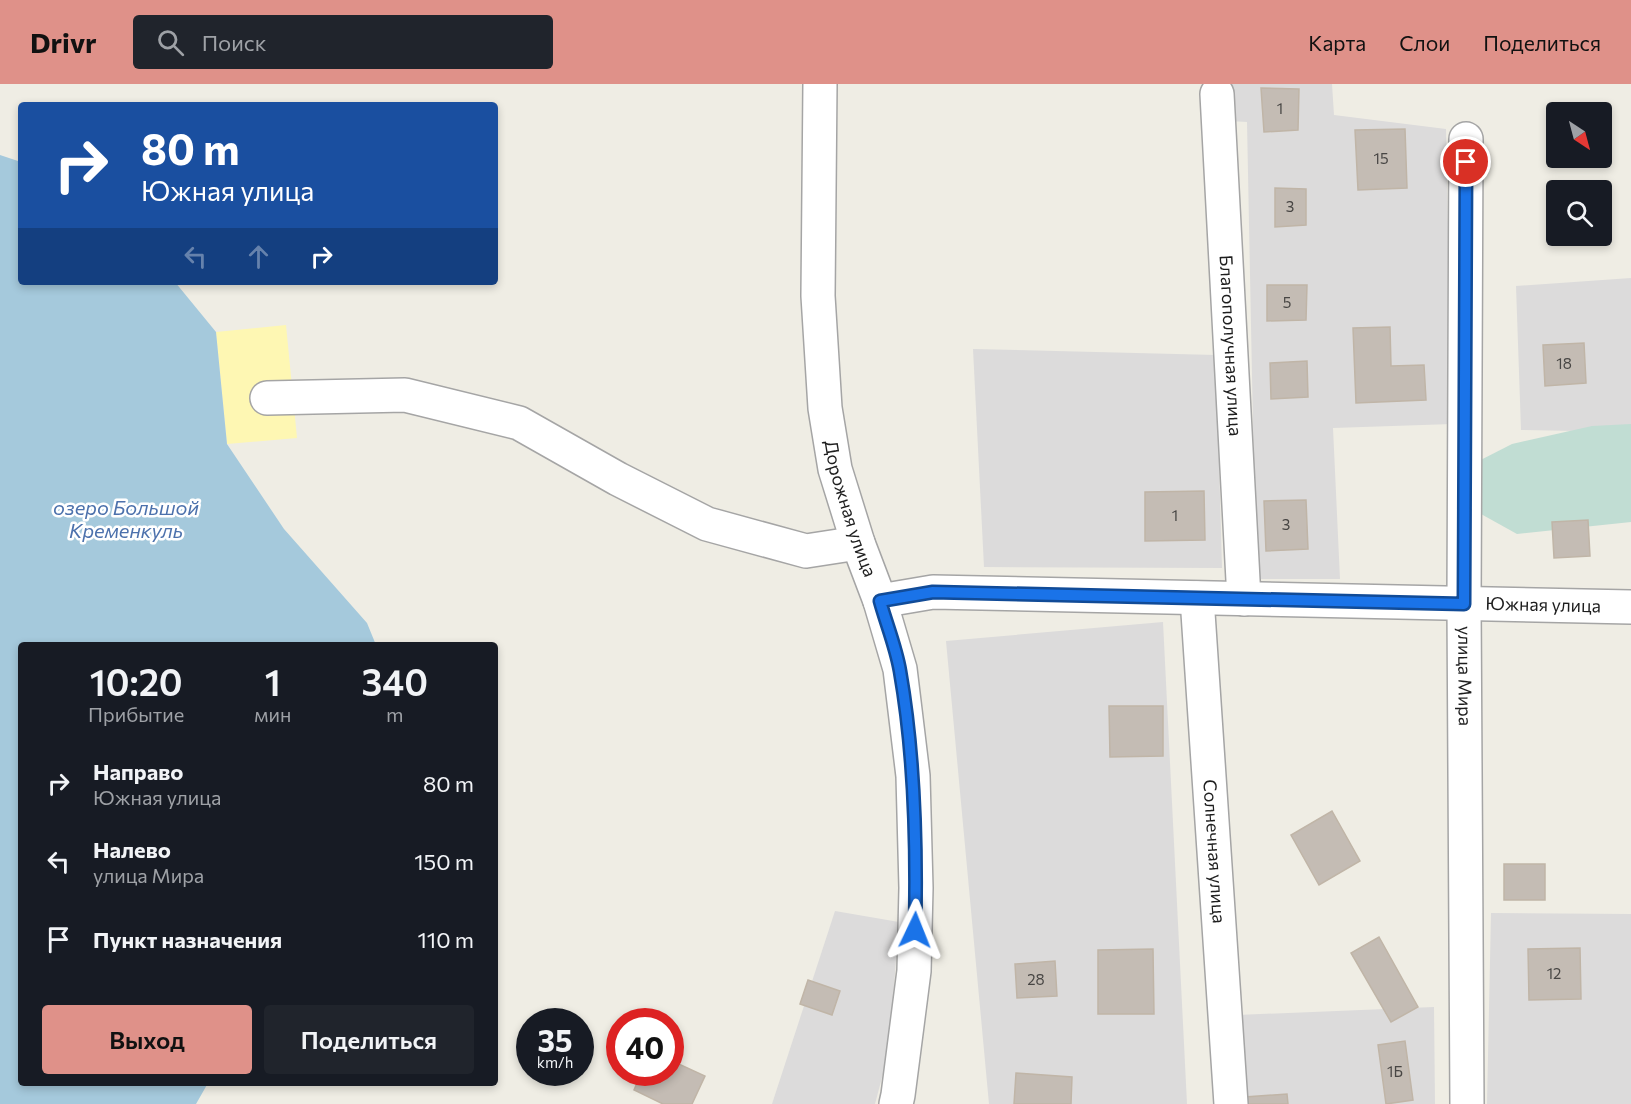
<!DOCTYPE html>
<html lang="ru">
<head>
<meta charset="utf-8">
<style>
  :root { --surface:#171b24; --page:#20242c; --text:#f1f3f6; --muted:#9ea1a6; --accent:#df9189 }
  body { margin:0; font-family:Commissioner,sans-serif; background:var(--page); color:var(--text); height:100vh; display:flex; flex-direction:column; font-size:22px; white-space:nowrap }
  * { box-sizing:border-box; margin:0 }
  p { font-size:20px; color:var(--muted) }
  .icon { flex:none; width:33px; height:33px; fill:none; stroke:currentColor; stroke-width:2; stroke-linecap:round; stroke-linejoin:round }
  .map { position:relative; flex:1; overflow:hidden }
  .side { position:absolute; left:18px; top:558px; width:480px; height:444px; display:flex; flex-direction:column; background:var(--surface); border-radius:6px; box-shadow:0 3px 9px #0003 }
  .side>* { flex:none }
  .top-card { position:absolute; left:18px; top:18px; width:480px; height:183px; border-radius:6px; box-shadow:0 3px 9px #0003; background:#1a4fa0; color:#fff; overflow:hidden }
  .needle { width:39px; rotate:144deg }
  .fabs { position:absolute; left:1546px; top:18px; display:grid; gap:12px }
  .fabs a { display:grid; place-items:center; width:66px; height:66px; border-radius:6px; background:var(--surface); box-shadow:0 3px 9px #0003; font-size:30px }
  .speed { position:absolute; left:516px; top:924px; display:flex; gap:12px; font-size:30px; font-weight:700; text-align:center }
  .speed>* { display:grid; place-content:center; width:78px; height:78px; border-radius:50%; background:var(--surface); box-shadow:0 3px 9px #0003; line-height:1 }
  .speed small { font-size:15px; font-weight:400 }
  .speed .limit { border:9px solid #d22; background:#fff; color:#111 }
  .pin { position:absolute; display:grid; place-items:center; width:51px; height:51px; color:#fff; margin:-26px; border:3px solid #fff; border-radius:50%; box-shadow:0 2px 6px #0007 }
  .me { position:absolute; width:66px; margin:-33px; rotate:2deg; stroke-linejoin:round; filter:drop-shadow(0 0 4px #0008) }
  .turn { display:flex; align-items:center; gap:21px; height:126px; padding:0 24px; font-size:27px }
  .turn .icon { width:78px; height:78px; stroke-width:2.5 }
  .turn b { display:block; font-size:42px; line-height:51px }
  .lanes { display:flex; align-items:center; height:57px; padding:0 24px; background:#0003; justify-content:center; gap:30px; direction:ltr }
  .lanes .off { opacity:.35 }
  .eta { display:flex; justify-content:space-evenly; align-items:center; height:102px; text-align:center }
  .eta b { font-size:36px; font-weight:600; line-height:42px }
  .cta { display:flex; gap:12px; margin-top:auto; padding:12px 24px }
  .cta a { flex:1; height:69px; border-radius:6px; background:var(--accent); color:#111; font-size:24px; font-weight:600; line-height:69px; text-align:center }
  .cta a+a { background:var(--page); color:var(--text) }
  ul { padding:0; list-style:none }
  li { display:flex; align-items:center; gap:18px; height:78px; padding:0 24px }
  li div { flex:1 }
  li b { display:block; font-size:22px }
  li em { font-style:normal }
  header { display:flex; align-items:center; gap:36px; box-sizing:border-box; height:84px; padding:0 30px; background:var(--accent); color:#111 }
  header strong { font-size:28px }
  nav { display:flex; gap:33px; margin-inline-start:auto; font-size:21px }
  .search { width:420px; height:54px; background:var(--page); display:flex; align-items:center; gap:15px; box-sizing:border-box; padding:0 21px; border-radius:6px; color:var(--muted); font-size:22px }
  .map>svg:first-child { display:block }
</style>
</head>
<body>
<header>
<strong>Drivr</strong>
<div class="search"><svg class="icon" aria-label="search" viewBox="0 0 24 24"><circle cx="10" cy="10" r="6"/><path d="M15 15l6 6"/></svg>Поиск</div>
<nav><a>Карта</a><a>Слои</a><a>Поделиться</a></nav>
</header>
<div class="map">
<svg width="1631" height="1020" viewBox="0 0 1631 1020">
  <rect width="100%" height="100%" fill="#efede4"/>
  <!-- residential -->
  <g fill="#dcdbdb">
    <polygon points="1227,0 1332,0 1334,31 1446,45 1452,340 1333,344 1340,495 1256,495 1247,38 1229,37"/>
    <polygon points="1631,194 1631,348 1521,346 1516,202"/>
    <polygon points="973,265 1216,271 1222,484 984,483"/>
    <polygon points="1163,538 1187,1020 989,1020 946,557"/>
    <polygon points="835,827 899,838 889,967 875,1020 772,1020"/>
    <polygon points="1491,829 1631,830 1631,1020 1487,1020"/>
    <polygon points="1434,923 1435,1020 1241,1020 1237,931"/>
  </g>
  <!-- wetland -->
  <polygon fill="#c1ddd3" points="1631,340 1631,438 1517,450 1481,430 1463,385 1512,360 1592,342"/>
  <!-- sand -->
  <polygon fill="#fef7b3" points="286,241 297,354 227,360 216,248"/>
  <!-- water -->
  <polygon fill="#a5c9dc" points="0,71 21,78 21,198 175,198 216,248 227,360 284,445 367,539 376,561 21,561 21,999 208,999 196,1020 0,1020"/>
  <!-- building -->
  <g fill="#c4bcb4" stroke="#c0b5a7" stroke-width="1.5">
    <polygon points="1261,4 1299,5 1298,46 1264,48"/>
    <polygon points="1405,45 1407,104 1358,106 1355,46"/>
    <polygon points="1275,104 1306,105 1306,141 1275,143"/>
    <polygon points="1267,201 1307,201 1306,236 1267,237"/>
    <polygon points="1390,243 1391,282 1424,281 1426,316 1356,319 1353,244"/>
    <polygon points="1584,259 1586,299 1545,302 1543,261"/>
    <polygon points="1307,277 1308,313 1271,315 1270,279"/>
    <polygon points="1204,407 1205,456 1145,457 1145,408"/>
    <polygon points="1306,416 1308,465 1266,467 1264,417"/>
    <polygon points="1588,436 1590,472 1554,474 1552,438"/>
    <polygon points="1109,622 1163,622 1163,672 1110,673"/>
    <polygon points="1332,727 1360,777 1319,801 1291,751"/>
    <rect x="1504" y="780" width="41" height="36"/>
    <polygon points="1379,853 1418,923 1391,938 1351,869"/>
    <polygon points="1580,864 1581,915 1529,916 1528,865"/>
    <polygon points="1153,865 1154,930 1098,930 1098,866"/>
    <polygon points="1055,877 1057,912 1017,914 1015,880"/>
    <polygon points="808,896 840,907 832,931 800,920"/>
    <polygon points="1405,957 1413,1016 1386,1020 1378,961"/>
    <polygon points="670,976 705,992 692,1020 663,1020 634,1006 642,988 670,988"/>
    <polygon points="1016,989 1072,993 1071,1020 1014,1020"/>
    <polygon points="1287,1010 1288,1020 1246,1020 1245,1013"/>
  </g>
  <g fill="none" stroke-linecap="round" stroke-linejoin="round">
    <defs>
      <g id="minor">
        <path id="s1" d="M 820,0 L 818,212 L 825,324 L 835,385 L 858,459 L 880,517 L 900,585 L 913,692 L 916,804 L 914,887 L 898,1011 L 896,1020"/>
        <path id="s2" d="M 1217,10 L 1244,515"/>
        <path id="s3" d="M 1466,55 L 1464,520 L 1467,1020"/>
        <polyline points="267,314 405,311 519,339 618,395 707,440 806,467 858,459"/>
        <path id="s4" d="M 1197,514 L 1231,1020"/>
        <path id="s5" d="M 880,517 L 933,508 L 1631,523"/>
      </g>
    </defs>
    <!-- minor casing -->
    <use href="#minor" stroke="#a5a5a5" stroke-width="36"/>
    <!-- minor -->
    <use href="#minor" stroke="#fff" stroke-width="33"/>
  </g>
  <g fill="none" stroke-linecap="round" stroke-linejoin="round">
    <defs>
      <path id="route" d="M 915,846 C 917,760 915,672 900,587 C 896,563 886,539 880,517 L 933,508 L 1464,520 L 1466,78"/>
    </defs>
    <!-- route casing -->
    <use href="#route" stroke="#114b97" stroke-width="15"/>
    <!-- route -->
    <use href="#route" stroke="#1a73e8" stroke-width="10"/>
  </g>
  <g text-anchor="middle" stroke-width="5" stroke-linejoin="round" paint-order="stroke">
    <!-- number labels -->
    <g font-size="15" fill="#484644">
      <text x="1280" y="30">1</text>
      <text x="1381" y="80">15</text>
      <text x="1290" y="128">3</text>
      <text x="1287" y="224">5</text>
      <text x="1564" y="285">18</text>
      <text x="1175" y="437">1</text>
      <text x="1286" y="446">3</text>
      <text x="1554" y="895">12</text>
      <text x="1036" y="901">28</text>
      <text x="1395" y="993">1Б</text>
    </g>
    <!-- street labels -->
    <g font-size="18" fill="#1e1e1e" stroke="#fff">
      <text dy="6" stroke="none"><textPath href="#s2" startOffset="252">Благополучная улица</textPath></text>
      <text dy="6" stroke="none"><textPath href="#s1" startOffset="428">Дорожная улица</textPath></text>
      <text dy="6" stroke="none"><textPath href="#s5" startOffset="664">Южная улица</textPath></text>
      <text dy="6" stroke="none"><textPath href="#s3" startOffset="537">улица Мира</textPath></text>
      <text dy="6" stroke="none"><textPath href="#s4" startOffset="254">Солнечная улица</textPath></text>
    </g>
    <!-- water labels -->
    <g font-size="20" font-style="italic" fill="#4c71ac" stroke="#fff">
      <text x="126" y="431">озеро Большой<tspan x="126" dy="23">Кременкуль</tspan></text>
    </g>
  </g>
</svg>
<div class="fabs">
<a><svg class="needle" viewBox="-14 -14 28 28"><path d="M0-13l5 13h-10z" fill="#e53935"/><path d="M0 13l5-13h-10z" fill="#9ea1a6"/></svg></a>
<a><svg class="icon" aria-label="search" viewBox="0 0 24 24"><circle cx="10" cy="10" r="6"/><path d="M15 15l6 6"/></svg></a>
</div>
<div class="speed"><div>35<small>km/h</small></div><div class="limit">40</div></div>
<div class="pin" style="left:1466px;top:78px;background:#d93025"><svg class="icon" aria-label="arrive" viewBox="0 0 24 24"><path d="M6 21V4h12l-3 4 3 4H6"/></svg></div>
<svg class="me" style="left:915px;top:846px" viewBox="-20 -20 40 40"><path d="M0-17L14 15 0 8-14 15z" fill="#1a73e8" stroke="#fff" stroke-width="4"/></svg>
<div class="top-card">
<div class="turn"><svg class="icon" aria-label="right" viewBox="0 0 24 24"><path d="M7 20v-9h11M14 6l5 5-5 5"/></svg><div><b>80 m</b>Южная улица</div></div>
<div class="lanes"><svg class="icon off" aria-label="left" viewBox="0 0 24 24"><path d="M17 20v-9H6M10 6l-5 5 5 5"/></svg><svg class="icon off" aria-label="ahead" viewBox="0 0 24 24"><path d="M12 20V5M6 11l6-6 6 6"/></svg><svg class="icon" aria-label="right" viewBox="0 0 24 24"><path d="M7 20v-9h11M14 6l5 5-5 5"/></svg></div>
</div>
<section class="side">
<div class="eta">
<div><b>10:20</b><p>Прибытие</p></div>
<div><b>1</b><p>мин</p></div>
<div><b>340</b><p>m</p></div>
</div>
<ul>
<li><svg class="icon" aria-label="right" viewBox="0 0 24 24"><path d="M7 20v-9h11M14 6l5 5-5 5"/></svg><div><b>Направо</b><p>Южная улица</p></div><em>80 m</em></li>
<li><svg class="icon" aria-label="left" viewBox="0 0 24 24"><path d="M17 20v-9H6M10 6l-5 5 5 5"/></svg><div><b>Налево</b><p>улица Мира</p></div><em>150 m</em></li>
<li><svg class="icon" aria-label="arrive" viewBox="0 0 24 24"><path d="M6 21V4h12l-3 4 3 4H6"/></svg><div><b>Пункт назначения</b></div><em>110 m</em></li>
</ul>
<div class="cta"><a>Выход</a><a>Поделиться</a></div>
</section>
</div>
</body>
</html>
